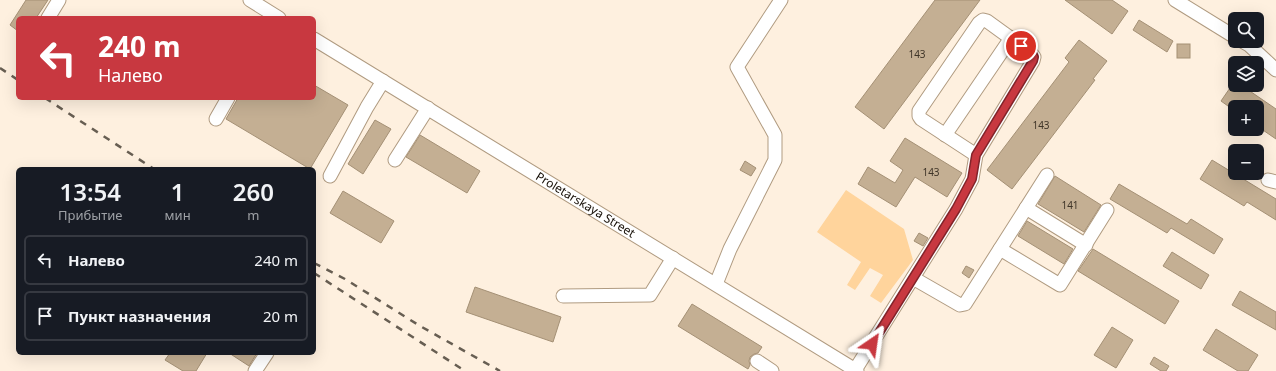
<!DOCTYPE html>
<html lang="ru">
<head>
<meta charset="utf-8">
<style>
  :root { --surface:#171b24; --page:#20242c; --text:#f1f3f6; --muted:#9ea1a6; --line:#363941 }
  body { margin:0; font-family:"Noto Sans",sans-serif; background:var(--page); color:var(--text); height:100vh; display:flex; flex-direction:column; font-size:15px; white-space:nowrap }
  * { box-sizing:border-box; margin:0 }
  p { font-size:13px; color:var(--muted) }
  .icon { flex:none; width:22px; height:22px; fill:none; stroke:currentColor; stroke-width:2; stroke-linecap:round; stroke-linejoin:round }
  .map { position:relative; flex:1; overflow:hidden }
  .details { position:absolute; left:16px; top:167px; width:300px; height:188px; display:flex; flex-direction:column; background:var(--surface); border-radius:6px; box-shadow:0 4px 16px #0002 }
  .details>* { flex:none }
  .guide { position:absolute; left:16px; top:16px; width:300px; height:84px; border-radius:6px; box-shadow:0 4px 16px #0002; background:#c83840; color:#fff; overflow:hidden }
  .tools { position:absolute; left:1228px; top:12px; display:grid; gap:8px }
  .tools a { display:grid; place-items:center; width:36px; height:36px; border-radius:6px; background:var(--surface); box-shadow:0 4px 16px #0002; font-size:20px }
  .pin { position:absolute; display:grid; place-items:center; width:34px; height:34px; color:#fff; margin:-17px; border:2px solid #fff; border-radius:50%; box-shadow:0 1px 4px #0007 }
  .me { position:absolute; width:44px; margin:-22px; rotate:32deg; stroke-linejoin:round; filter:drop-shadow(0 0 3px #0008) }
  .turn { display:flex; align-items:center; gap:14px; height:84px; padding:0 16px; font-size:18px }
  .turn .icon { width:52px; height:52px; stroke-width:2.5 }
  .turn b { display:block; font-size:28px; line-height:34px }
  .eta { display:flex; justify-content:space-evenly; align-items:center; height:68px; text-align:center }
  .eta b { font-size:24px; font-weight:600; line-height:28px }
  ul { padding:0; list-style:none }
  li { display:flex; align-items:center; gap:12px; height:50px; margin:0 8px 6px; padding:0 8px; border:2px solid var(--line); border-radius:6px }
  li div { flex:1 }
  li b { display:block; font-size:15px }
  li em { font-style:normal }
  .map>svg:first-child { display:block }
</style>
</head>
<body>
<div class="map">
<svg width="1276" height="371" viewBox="0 0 1276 371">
  <rect width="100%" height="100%" fill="#fef0df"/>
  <!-- green -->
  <polygon fill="#ffd49c" points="846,190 904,229 913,260 881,303 870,296 883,275 870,268 855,290 847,285 861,262 817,232"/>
  <!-- building -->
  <g fill="#c4af93" stroke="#a49075">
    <polygon points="26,0 48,0 36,18 18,18 18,31 10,25"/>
    <polygon points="935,0 980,0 884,129 855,107"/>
    <polygon points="1065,0 1112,0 1128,11 1112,34"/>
    <polygon points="1139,20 1173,41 1167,52 1133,30"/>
    <polygon points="1079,40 1107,61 1093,79 1095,80 1012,189 987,170 1069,62 1065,58"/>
    <rect x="1177" y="44" width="13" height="14"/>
    <polygon points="314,85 348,105 310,169 226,119 238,98 314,98"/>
    <polygon points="1232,85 1241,85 1276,109 1276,139 1257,126 1257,107 1235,107 1235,111 1221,101"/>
    <polygon points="375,120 391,129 363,174 348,164"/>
    <polygon points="420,135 480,171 467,193 406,157"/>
    <polygon points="905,138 962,173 947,197 915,177 896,207 858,184 868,167 895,183 903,170 890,161"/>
    <polygon points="1212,160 1276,199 1276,220 1247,202 1244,206 1200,179"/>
    <polygon points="745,161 756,168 751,176 740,170"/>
    <polygon points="1055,176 1101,205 1084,232 1038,204"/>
    <polygon points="1119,184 1187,224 1191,219 1223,239 1214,254 1171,228 1167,233 1110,199"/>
    <polygon points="343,191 394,221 381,243 330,213"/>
    <polygon points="1027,221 1073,249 1064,264 1018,236"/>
    <polygon points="919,233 928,238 923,246 914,241"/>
    <polygon points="1093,249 1179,301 1165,324 1078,271"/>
    <polygon points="1172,252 1209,275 1201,289 1163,266"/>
    <polygon points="966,266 974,270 969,278 962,273"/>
    <polygon points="475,287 561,317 553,342 466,312"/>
    <polygon points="1240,291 1276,312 1276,330 1232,305"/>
    <polygon points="692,304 762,347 758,353 754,354 750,357 749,361 750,365 748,369 678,326"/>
    <polygon points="1112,327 1133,340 1116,368 1094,355"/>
    <polygon points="1216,329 1258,355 1248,371 1238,371 1203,350"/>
    <polygon points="170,353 207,353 196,371 183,371 165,360"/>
    <polygon points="229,353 257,353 249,366"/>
    <polygon points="1154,357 1169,366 1166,371 1161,371 1150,364"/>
  </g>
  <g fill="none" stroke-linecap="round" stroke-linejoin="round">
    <defs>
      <g id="minor">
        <polyline points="250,0 279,18"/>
        <polyline points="1175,0 1235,37"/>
        <polyline points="48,18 59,0"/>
        <path id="s1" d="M 314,39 L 857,371"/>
        <polyline points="1242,41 1249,45 1276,70"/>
        <polyline points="216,119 228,98"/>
        <polyline points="945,135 1011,38"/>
        <polyline points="395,160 428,108"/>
        <polyline points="330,176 367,107 383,81"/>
        <polyline points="1268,180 1276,182"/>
        <polyline points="1026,208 1086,245"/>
        <polyline points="1000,249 1060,285 1107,210"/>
        <polyline points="913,278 960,305 965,304 1047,175"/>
        <polyline points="716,284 730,249 775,160 775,135 737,67 781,0"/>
        <polyline points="563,296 650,295 673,258"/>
        <polyline points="757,361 772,371"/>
        <polyline points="855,370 956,209 972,179 976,155 1033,61 1034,57 1031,53 987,21 983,20 979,23 919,111 919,116 921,119 976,155"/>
        <polyline points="255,371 267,353"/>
      </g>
    </defs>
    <!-- minor casing -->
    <use href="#minor" stroke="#b09b81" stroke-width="15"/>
    <!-- minor -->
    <use href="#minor" stroke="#fff" stroke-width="13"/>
    <!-- rail -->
    <g stroke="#675e52" stroke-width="2.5" stroke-dasharray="7 7" stroke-linecap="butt">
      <polyline points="0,68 18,80"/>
      <polyline points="45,98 154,169"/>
      <polyline points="314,263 345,279 420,326 500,371"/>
      <polyline points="314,273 465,371"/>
    </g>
  </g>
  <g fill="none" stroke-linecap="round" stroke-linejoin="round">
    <defs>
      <polyline id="route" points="872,344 956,209 972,179 976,155 1033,61 1034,57 1032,53 1021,46"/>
    </defs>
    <!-- route casing -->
    <use href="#route" stroke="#82242a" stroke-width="10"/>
    <!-- route -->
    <use href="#route" stroke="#c83840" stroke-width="7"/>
  </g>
  <g text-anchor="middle" stroke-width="4" stroke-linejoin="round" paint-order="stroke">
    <!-- number labels -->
    <g font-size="10" fill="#3f3528">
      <text x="917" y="58">143</text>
      <text x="1041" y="129">143</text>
      <text x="931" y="176">143</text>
      <text x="1070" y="209">141</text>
    </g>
    <!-- street labels -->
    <g font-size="12" fill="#130c04" stroke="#fff">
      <text dy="4" stroke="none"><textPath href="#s1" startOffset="318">Proletarskaya Street</textPath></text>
    </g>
  </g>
</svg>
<div class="tools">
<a><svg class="icon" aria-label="search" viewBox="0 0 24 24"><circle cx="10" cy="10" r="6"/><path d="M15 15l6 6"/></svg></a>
<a><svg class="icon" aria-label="layers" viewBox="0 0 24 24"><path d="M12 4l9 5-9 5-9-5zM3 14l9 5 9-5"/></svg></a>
<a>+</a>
<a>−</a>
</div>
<div class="pin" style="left:1021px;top:46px;background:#d93025"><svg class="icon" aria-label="arrive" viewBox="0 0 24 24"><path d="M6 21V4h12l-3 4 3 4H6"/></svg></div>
<svg class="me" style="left:872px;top:344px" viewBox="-20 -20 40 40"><path d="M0-17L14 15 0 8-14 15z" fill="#c83840" stroke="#fff" stroke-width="4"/></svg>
<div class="guide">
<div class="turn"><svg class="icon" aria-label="left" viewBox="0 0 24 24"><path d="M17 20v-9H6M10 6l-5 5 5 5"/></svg><div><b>240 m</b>Налево</div></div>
</div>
<section class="details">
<div class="eta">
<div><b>13:54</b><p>Прибытие</p></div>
<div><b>1</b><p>мин</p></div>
<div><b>260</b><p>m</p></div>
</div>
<ul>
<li><svg class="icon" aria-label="left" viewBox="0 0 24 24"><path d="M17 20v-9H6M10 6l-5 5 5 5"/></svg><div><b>Налево</b></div><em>240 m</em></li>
<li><svg class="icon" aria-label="arrive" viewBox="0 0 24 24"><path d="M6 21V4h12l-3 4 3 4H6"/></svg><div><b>Пункт назначения</b></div><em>20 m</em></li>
</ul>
</section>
</div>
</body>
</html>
